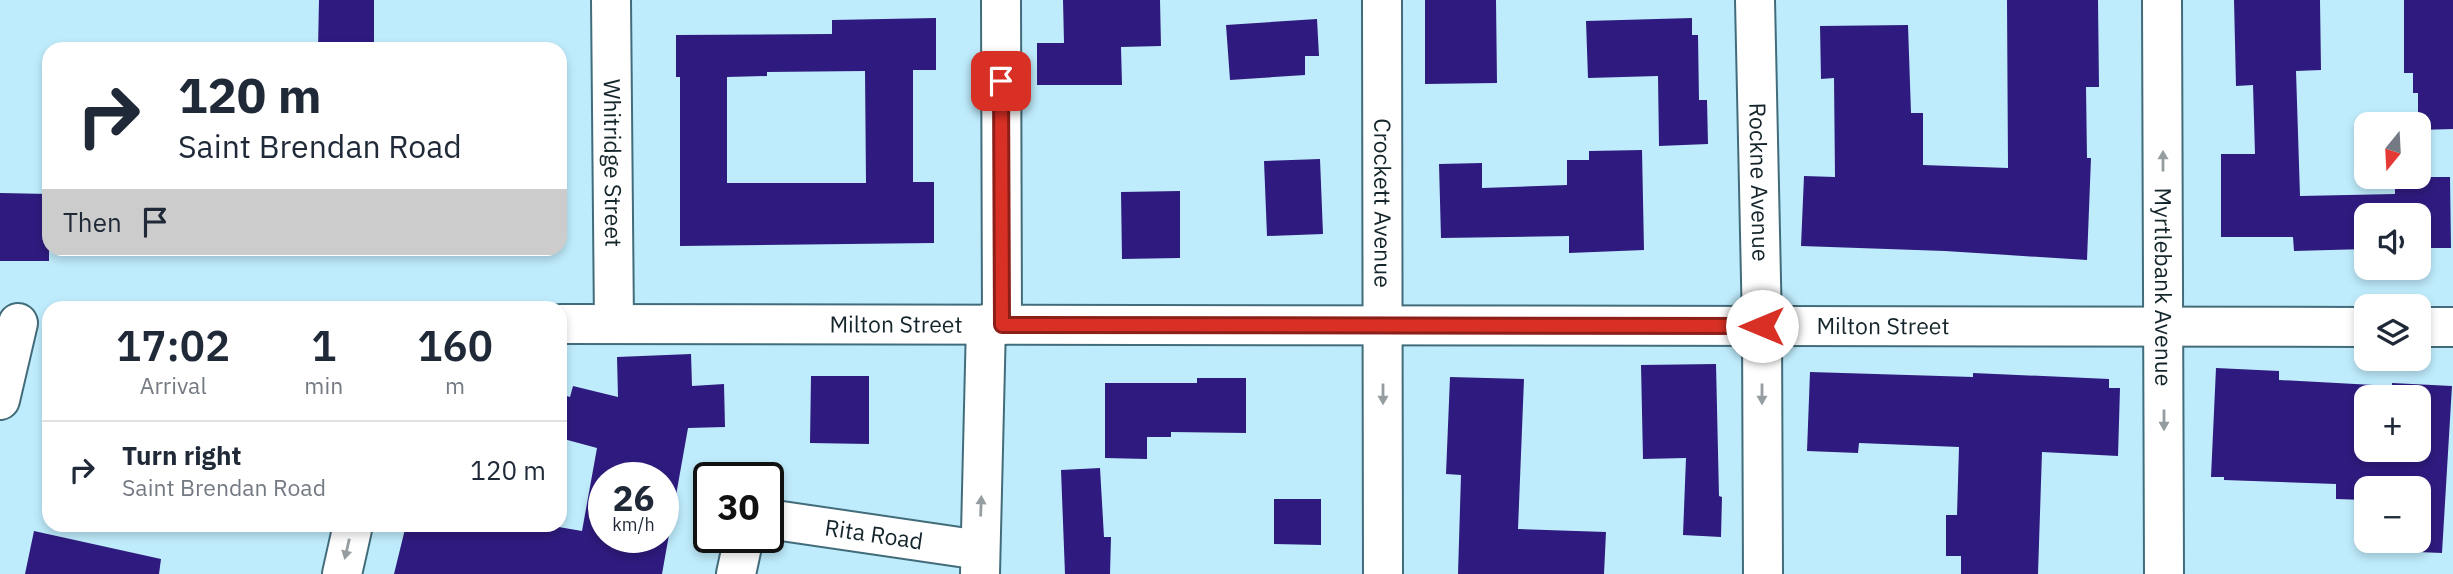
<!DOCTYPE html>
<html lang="en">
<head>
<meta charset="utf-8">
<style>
  :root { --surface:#fff; --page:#f6f6f7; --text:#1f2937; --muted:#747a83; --line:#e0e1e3 }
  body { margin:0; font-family:"IBM Plex Sans",sans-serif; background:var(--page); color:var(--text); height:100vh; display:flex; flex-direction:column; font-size:26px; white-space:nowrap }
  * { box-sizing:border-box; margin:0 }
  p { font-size:23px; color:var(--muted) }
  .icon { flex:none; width:38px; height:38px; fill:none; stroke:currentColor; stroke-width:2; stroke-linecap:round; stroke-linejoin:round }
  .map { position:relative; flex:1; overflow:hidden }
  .panel { position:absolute; left:42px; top:301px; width:525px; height:231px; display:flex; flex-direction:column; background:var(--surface); border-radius:21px; box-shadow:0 4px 10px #0003 }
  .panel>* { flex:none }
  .hud { position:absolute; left:42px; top:42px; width:525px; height:214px; border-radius:21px; box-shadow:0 4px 10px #0003; background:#fff; color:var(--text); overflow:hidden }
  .needle { width:46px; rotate:198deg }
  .controls { position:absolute; left:2354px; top:112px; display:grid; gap:14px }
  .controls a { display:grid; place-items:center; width:77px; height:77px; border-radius:14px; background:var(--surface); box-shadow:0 4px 10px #0003; font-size:35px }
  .speed { position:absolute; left:588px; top:462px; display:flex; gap:14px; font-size:35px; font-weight:700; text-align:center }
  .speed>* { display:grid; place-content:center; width:91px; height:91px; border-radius:50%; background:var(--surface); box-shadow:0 4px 10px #0003; line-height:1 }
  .speed small { font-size:18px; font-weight:400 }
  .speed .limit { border:4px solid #111; border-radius:10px; background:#fff; color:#111 }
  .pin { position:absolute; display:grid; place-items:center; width:60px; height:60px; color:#fff; margin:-30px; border-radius:14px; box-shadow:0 4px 10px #0006 }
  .me { position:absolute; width:77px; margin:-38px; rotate:270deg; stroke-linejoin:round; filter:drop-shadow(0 0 5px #0008) }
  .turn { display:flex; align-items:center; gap:24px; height:147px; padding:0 21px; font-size:32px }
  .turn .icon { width:91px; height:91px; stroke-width:2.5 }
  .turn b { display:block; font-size:49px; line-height:60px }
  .then { display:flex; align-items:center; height:66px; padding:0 21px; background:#0003; gap:14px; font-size:26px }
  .eta { display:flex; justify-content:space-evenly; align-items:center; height:119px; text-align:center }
  .eta b { font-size:42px; font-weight:600; line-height:49px }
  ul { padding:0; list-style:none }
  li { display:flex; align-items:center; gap:21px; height:98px; padding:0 21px; border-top:2px solid var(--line) }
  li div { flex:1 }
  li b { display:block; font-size:26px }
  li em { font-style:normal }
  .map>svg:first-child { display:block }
</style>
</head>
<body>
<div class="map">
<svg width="2453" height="574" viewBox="0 0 2453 574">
  <rect width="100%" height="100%" fill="#bfecfc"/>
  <!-- building -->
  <g fill="#2f1b7f" fill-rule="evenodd">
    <polygon points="319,0 374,0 374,49 318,49"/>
    <polygon points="1063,0 1160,0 1161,46 1121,47 1122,85 1037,85 1037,43 1064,43"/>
    <polygon points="1425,0 1496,0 1497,83 1425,84"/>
    <polygon points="2007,0 2098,0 2099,87 2086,87 2087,158 2091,158 2087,260 1945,251 1801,246 1804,176 1835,177 1834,78 1821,79 1820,26 1908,25 1911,113 1923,113 1923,165 2008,168"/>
    <polygon points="2234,0 2320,0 2321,70 2296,71 2300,196 2395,194 2395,177 2450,177 2451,248 2418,248 2418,215 2366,215 2366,249 2294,251 2293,237 2221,237 2221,154 2255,154 2253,85 2236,86"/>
    <polygon points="2404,0 2453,0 2453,129 2418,130 2418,93 2413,93 2413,73 2404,73"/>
    <path d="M 936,18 L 936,70 L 913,70 L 913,182 L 934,182 L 934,243 L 680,246 L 680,77 L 676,77 L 676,35 L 832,34 L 832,20 ZM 865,71 L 866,183 L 727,183 L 727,77 L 767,76 L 767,72 Z"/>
    <polygon points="1692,18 1692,35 1698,35 1699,100 1707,100 1708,144 1659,146 1658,76 1588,78 1586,21"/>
    <polygon points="1317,19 1319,56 1305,56 1305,75 1230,80 1226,25"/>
    <polygon points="1642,150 1644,250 1569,253 1569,236 1441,238 1439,164 1482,163 1482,188 1567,185 1567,160 1589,160 1589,151"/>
    <polygon points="1320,159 1323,234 1267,236 1264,161"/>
    <polygon points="1180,191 1180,258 1122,259 1121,192"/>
    <polygon points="0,193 49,194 49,261 0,261"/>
    <path d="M 691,354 L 692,386 L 724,384 L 725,427 L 688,428 L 662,574 L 394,574 L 406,525 L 547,525 L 582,531 L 597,448 L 560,438 L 560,394 L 570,397 L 573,386 L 618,397 L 617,357 ZM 604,478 L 663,478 L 663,537 L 604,537 Z"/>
    <polygon points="1716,364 1719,496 1722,497 1721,537 1683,535 1686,458 1643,459 1641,365"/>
    <path d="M 2216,368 L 2279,371 L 2279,380 L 2392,386 L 2392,383 L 2452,386 L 2442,553 L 2394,551 L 2394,541 L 2418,541 L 2418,488 L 2366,488 L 2366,500 L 2336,499 L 2336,484 L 2224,480 L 2224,477 L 2211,477 ZM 2366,397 L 2418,397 L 2418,450 L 2366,450 Z"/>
    <polygon points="1810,372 1973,377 1973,373 2109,379 2109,388 2120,388 2118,456 2042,452 2038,574 1961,574 1961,556 1946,556 1946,515 1957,515 1959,447 1859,443 1858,453 1807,451"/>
    <polygon points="811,376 869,376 869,444 810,443"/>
    <polygon points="1450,377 1524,379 1518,529 1606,532 1604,574 1458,574 1461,475 1446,474"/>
    <polygon points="1197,378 1246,378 1246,433 1171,432 1171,437 1147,437 1147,459 1105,458 1105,383 1197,383"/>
    <polygon points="1100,468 1104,537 1111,537 1110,574 1065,574 1061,470"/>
    <polygon points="1274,499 1321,499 1321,545 1274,544"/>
    <polygon points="34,531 161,559 159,574 25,574"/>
  </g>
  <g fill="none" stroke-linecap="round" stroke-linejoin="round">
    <defs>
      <g id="minor">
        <path id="s1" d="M 611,0 L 614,324"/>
        <polyline points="1001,0 1002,325"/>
        <path id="s2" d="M 1382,0 L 1383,574"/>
        <path id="s3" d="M 1755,0 L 1762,326 L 1763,574"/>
        <path id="s4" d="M 2162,0 L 2164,574"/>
        <path id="s5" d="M 560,324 L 2366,327"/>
        <polyline points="2418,327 2453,327"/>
        <polyline points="0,400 18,323"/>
        <path id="s6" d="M 768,519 L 980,550"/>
        <polyline points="342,574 353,525"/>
        <polyline points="736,574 744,537"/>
        <polyline points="980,574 986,324"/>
      </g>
    </defs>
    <!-- minor casing -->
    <use href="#minor" stroke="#436c7a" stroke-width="42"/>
    <!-- minor -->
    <use href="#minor" stroke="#fff" stroke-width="38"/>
  </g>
  <!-- one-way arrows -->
  <defs><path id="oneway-solid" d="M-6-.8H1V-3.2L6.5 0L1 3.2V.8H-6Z" transform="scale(1.75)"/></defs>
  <g fill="#959da0">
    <use href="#oneway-solid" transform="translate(2163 161) rotate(-90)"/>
    <use href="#oneway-solid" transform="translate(1383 394) rotate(90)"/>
    <use href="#oneway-solid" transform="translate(1762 394) rotate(90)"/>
    <use href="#oneway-solid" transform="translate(2164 420) rotate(90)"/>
    <use href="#oneway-solid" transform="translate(981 506) rotate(-88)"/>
    <use href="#oneway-solid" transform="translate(347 549) rotate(103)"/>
  </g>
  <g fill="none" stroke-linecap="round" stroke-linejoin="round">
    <defs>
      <polyline id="route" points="1001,81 1002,325 1762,326"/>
    </defs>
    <!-- route casing -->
    <use href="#route" stroke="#8d1f18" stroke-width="18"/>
    <!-- route -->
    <use href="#route" stroke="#d93025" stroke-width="12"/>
  </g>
  <g text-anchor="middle" stroke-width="7" stroke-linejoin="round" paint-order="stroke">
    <!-- street labels -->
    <g font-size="23" fill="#14252b" stroke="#bfecfc">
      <text dy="8" stroke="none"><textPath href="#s1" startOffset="163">Whitridge Street</textPath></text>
      <text dy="8" stroke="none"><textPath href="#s3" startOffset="182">Rockne Avenue</textPath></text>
      <text dy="8" stroke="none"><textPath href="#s2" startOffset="203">Crockett Avenue</textPath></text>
      <text dy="8" stroke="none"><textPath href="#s4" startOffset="287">Myrtlebank Avenue</textPath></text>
      <text dy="8" stroke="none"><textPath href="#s5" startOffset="336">Milton Street</textPath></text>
      <text dy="8" stroke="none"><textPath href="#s5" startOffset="1323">Milton Street</textPath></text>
      <text dy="8" stroke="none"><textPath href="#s6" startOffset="107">Rita Road</textPath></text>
    </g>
  </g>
</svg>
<div class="controls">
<a><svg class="needle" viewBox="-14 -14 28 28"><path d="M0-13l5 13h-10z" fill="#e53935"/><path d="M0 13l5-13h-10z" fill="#747a83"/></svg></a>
<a><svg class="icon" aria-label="sound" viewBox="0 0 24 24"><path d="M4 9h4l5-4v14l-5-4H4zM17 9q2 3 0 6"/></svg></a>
<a><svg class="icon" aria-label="layers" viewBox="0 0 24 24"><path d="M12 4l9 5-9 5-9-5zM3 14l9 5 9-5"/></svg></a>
<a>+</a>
<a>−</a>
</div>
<div class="speed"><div>26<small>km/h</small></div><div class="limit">30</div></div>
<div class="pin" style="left:1001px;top:81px;background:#d93025"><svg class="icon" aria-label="arrive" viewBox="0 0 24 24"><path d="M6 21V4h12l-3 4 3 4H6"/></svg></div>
<svg class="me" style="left:1762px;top:326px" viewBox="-20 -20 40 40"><circle r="19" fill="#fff"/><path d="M0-13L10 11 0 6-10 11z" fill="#d93025"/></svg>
<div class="hud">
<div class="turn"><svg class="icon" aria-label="right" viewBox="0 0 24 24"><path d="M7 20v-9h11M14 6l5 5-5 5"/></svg><div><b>120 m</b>Saint Brendan Road</div></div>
<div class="then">Then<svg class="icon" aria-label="arrive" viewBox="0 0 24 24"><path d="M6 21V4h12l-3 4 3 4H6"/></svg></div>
</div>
<section class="panel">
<div class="eta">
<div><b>17:02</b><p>Arrival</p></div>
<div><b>1</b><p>min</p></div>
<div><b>160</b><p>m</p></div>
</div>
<ul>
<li><svg class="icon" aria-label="right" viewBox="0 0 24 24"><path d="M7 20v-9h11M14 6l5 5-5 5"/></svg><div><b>Turn right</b><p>Saint Brendan Road</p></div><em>120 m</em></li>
</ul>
</section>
</div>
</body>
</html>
